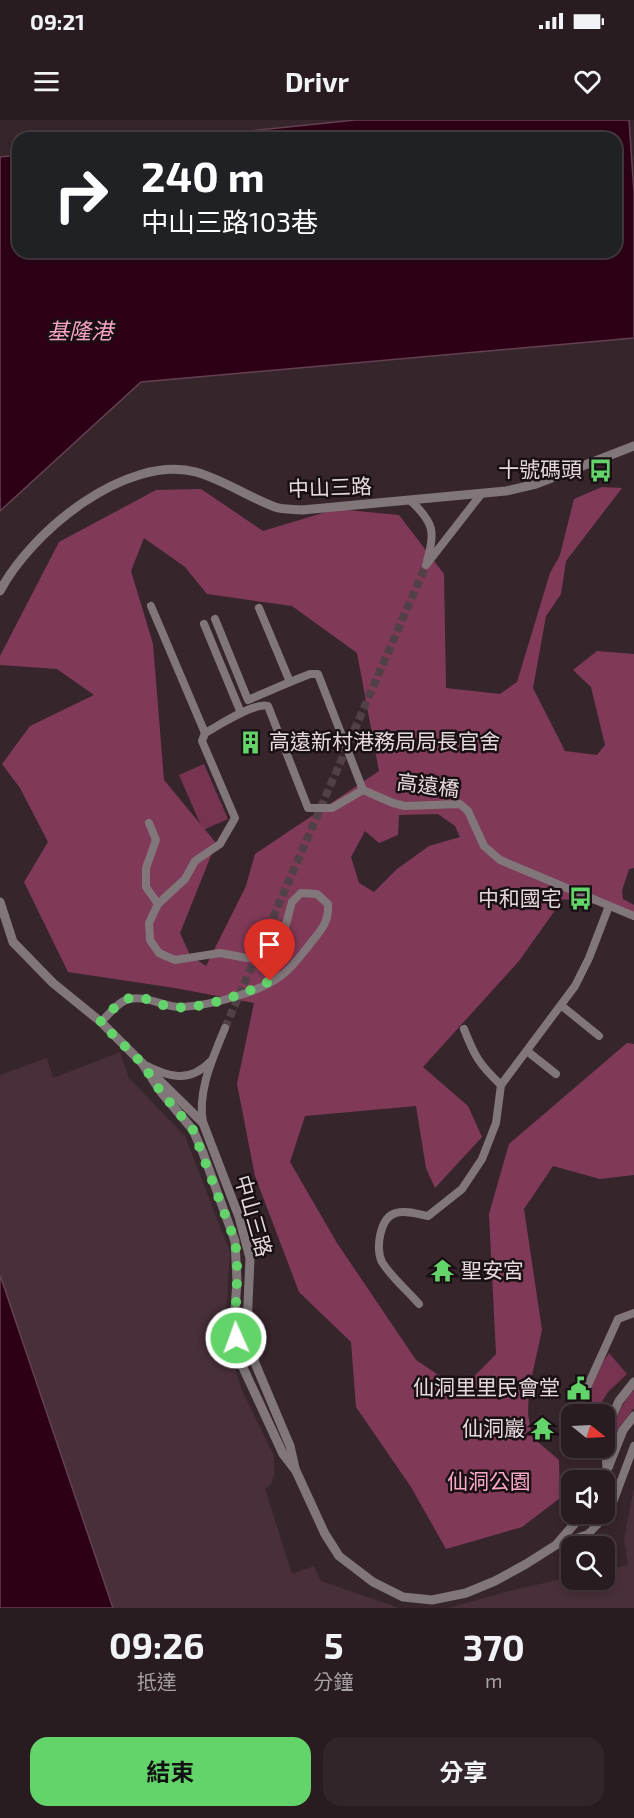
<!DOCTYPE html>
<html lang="zh-TW">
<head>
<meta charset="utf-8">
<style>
  :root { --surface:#291c21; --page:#31252a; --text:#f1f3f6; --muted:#a5a1a5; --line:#453a3f; --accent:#63d469 }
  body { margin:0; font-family:"Exo 2","Noto Sans TC",sans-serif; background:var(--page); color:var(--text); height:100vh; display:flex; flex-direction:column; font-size:22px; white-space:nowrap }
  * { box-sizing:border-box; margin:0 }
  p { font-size:20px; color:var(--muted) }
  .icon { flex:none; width:33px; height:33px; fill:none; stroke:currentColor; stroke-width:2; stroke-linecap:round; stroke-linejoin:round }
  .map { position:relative; height:1488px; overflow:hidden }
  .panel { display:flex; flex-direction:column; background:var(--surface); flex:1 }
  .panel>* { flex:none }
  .guide { position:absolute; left:12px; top:12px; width:610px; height:126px; border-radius:18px; box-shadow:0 3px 9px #0003,0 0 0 2px var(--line); background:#202124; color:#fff; overflow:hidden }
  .needle { width:39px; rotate:108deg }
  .buttons { position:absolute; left:561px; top:1284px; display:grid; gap:12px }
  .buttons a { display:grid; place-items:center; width:54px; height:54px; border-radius:12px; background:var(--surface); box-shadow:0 3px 9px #0003,0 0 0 2px var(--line); font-size:30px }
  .pin { position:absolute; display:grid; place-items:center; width:51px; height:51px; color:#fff; margin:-62px -26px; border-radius:50% 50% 50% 0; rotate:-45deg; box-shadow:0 0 6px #0007 }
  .pin .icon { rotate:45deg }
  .me { position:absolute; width:66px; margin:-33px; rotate:358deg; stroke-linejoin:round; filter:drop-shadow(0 0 4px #0008) }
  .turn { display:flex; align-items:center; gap:21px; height:126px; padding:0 30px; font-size:27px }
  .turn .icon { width:78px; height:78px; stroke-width:2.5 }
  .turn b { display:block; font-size:42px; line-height:51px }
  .eta { display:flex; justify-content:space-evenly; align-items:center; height:102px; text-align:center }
  .eta b { font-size:36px; font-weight:700; line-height:42px }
  .cta { display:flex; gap:12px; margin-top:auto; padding:12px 30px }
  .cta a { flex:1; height:69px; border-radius:18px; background:var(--accent); color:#111; font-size:24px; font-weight:700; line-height:69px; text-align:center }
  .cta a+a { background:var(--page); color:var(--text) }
  .status { display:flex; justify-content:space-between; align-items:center; height:42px; padding:0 30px; background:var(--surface); direction:ltr }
  .status svg { height:16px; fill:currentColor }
  header { display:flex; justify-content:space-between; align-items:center; height:78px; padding:0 30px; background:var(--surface); font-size:27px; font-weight:700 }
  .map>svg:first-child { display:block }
</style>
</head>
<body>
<div class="status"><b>09:21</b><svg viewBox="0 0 49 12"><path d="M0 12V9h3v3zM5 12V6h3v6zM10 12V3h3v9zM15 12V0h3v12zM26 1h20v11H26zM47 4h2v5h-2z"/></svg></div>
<header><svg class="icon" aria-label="menu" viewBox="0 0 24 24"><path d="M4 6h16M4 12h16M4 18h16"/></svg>Drivr<svg class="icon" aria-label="heart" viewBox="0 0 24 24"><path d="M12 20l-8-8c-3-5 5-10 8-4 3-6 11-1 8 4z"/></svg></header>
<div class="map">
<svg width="634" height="1488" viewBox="0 0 634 1488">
  <rect width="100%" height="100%" fill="#37252c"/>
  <!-- built -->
  <g fill="#482f39">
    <polygon points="120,932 129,958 185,1016 230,1132 225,1214 241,1268 274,1336 274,1355 271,1364 265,1369 292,1454 314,1446 321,1461 399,1488 113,1488 0,1155 0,955 47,938 53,958"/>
    <polygon points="634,1368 634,1488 448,1488 505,1472 571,1457 572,1460 604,1460 605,1450 628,1445 624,1419"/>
  </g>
  <!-- green -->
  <g fill="#773451">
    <polygon points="204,644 228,699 203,710 179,655"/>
    <polygon points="609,1233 627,1254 608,1272 597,1290 587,1277 603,1242"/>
    <path d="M 634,1270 L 634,1288 L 620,1306 L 611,1325 L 610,1323 C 615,1302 619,1286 634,1270 Z"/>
  </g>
  <!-- forest -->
  <path fill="#803a58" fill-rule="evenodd" d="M 602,367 L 622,368 L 566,441 L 561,474 L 546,496 L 533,568 L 565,631 L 597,635 L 605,625 L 591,567 L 573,550 L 597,531 L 634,534 L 634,748 L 629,749 L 622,771 L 623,779 L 634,785 L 634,800 L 600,785 L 563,779 L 519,841 L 423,947 L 468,986 L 482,1017 L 435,1068 L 426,1048 L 416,986 L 305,996 L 290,1042 L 337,1123 L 416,1240 L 461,1270 L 496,1234 L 489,1094 L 509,1024 L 627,923 L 634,924 L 634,1055 L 600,1059 L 553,1046 L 524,1089 L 542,1210 L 529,1269 L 528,1294 L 532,1317 L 559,1340 L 560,1378 L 522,1407 L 446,1429 L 411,1367 L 356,1287 L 351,1222 L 299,1172 L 255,1056 L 237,964 L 254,883 L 175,868 L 68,852 L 24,762 L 48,722 L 20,668 L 2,644 L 30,606 L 94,575 L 57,549 L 0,545 L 0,536 L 59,422 L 156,370 L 201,369 L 263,411 L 336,389 L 399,395 L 444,454 L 446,568 L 500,574 L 517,562 L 550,453 L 560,435 L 574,379 ZM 144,418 L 185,447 L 207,474 L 292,486 L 357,533 L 379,651 L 255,734 L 246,766 L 206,846 L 190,835 L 180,813 L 216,723 L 164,660 L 153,524 L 131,451 ZM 438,694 L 455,706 L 460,717 L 429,726 L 397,749 L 374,772 L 359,763 L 351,737 L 365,711 L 379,723 L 398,715 L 399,695 Z"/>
  <!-- water -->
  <g fill="#2d0016" stroke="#644152" stroke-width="1.5">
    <polygon points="355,0 629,0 634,73 634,218 141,262 0,391 0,37 18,35 18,132 616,132 616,18 183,18"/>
    <polygon points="0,1155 113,1488 0,1488"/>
  </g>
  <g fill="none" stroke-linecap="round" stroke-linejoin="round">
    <!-- minor-tunnel -->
    <polyline stroke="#514047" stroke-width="8" stroke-dasharray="8 4" stroke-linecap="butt" points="225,908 426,445"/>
    <!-- minor -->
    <g stroke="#81777a" stroke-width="8">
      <path d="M 411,381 C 433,402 436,411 427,441"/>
      <polyline points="426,445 482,373"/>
      <polyline points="151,486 205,613"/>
      <polyline points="215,499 248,580 290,562"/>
      <polyline points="204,504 241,593"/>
      <polyline points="363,670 393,683 405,686 460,684 468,691 484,726 500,740 634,796"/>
      <polyline points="149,703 156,720 146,748 146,767 158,784"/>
      <polyline points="562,886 599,916"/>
      <path d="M 101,902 C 108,895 119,881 129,879 C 148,875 164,888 182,887 C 212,885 258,873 282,855 C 292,848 302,834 310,824 C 321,810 329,803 328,784 L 317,774 L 301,773 L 292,782 L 283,815 L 269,833 L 247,838 L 220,833 L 175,840 L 159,833 L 150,820 L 149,803 L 158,784 L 185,759 L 195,741 L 220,724 L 235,698 L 202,621 L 205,613 C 218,606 254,582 268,586 L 308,688 L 332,688 L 363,670 L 318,554 L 310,554 L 290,562 L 259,488"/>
      <path d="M 464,909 C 475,937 479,944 501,965"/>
      <polyline points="527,931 556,954"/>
      <path d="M 143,944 C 168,957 189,964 211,941"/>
      <path d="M 203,1003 C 197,971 213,938 225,908"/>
      <path d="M 419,1184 C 407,1170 391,1157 382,1142 C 375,1129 380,1097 396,1093 C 405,1090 418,1094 428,1096 L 462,1069 L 482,1039 L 496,1003 L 501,965 L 575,866 L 589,838 L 609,786"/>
      <polyline points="580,1294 579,1285 618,1199 634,1193"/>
      <polyline points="558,1424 588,1414 609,1393 634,1326"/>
    </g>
    <!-- tertiary -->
    <g stroke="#81777a" stroke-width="9">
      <path d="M 0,471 C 31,412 125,334 196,352 C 224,360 248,377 275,387 C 283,390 294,389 302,390 L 506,371 L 536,364 L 634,326"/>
      <polyline points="0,782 13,822 53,863 101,902 145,946"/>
      <polyline points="142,943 161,972 193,1010 203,1033 235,1121 237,1161 235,1190 236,1218 240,1241 283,1334 296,1351 325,1414 339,1436 373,1462 403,1477 432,1480 466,1473 495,1461 526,1444 556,1425 583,1394"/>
      <polyline points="156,957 203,1003 239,1097 250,1138 247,1207 255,1243 290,1326 295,1348"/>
      <polyline points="607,1350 605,1312 619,1281 634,1262"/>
      <polyline points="603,1360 623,1310 634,1296"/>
    </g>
  </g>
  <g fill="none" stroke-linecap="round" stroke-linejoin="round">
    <!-- route -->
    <path stroke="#63d469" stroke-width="10" stroke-dasharray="0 18" d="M 236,1218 C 234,1186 240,1153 235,1121 L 193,1010 L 161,972 L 142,943 L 100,902 C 108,895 116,884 125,880 C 141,872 156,885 171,887 C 198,891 246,874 270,861"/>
  </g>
  <!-- icons -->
  <defs>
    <symbol id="bus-bare" viewBox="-9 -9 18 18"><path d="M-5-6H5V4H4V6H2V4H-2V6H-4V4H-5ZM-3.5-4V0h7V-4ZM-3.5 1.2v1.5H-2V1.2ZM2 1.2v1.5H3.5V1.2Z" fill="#63d469" stroke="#191014" stroke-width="2.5" paint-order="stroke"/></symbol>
    <symbol id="building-bare" viewBox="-9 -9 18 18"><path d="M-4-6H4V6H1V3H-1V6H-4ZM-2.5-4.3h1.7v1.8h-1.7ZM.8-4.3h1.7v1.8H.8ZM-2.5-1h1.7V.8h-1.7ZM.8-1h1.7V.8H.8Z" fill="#63d469" stroke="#191014" stroke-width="2.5" paint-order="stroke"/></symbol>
    <symbol id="temple-bare" viewBox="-9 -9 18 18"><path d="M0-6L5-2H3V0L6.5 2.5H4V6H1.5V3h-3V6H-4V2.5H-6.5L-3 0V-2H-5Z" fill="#63d469" stroke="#191014" stroke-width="2.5" paint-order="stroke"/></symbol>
    <symbol id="civic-bare" viewBox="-9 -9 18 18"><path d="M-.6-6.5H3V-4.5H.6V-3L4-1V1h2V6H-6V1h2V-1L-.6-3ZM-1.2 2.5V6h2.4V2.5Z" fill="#63d469" stroke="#191014" stroke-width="2.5" paint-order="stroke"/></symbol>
  </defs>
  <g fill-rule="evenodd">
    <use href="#bus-bare" x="584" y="334" width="33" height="33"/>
    <use href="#building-bare" x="234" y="606" width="33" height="33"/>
    <use href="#bus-bare" x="564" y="762" width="33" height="33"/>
    <use href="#temple-bare" x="426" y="1134" width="33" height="33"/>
    <use href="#civic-bare" x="562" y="1252" width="33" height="33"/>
    <use href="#temple-bare" x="526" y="1292" width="33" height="33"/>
  </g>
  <g text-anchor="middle" stroke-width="5" stroke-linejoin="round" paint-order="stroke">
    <!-- poi labels -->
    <g font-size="21" fill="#e5d9dd" stroke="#191014" text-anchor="end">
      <text x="582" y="357">十號碼頭</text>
      <text x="269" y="629" text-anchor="start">高遠新村港務局局長官舍</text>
      <text x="562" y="786">中和國宅</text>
      <text x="461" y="1158" text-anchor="start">聖安宮</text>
      <text x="560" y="1275">仙洞里里民會堂</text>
      <text x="525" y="1316">仙洞巖</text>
    </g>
    <!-- street labels -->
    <g font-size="21" fill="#e5d9dd" stroke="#191014">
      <text transform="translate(330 368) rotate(-2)" y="7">中山三路</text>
      <text transform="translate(428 666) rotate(7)" y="7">高遠橋</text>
      <text transform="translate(253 1096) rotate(74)" y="7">中山三路</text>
    </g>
    <!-- park labels -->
    <g font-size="21" fill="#fca8c9" stroke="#191014">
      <text x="489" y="1369">仙洞公園</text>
    </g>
    <!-- water labels -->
    <g font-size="22" font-style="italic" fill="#f8a4c5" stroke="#191014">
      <text x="80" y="219">基隆港</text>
    </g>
  </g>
</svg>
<div class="buttons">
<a><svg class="needle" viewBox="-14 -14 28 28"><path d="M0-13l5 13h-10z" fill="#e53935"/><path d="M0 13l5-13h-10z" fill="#a5a1a5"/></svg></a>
<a><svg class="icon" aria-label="sound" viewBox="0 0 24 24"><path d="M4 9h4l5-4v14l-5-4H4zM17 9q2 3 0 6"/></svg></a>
<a><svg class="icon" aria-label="search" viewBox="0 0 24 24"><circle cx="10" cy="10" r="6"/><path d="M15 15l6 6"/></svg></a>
</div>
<div class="pin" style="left:270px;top:861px;background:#d93025"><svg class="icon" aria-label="arrive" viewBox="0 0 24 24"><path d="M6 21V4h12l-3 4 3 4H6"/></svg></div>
<svg class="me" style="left:236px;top:1218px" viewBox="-20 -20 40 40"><circle r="17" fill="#63d469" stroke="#fff" stroke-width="3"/><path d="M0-11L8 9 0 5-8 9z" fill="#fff"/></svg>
<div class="guide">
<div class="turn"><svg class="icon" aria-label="right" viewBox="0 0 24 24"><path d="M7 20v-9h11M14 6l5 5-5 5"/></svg><div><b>240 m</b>中山三路103巷</div></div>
</div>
</div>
<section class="panel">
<div class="eta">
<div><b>09:26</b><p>抵達</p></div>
<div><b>5</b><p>分鐘</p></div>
<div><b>370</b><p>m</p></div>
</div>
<div class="cta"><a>結束</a><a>分享</a></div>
</section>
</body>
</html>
